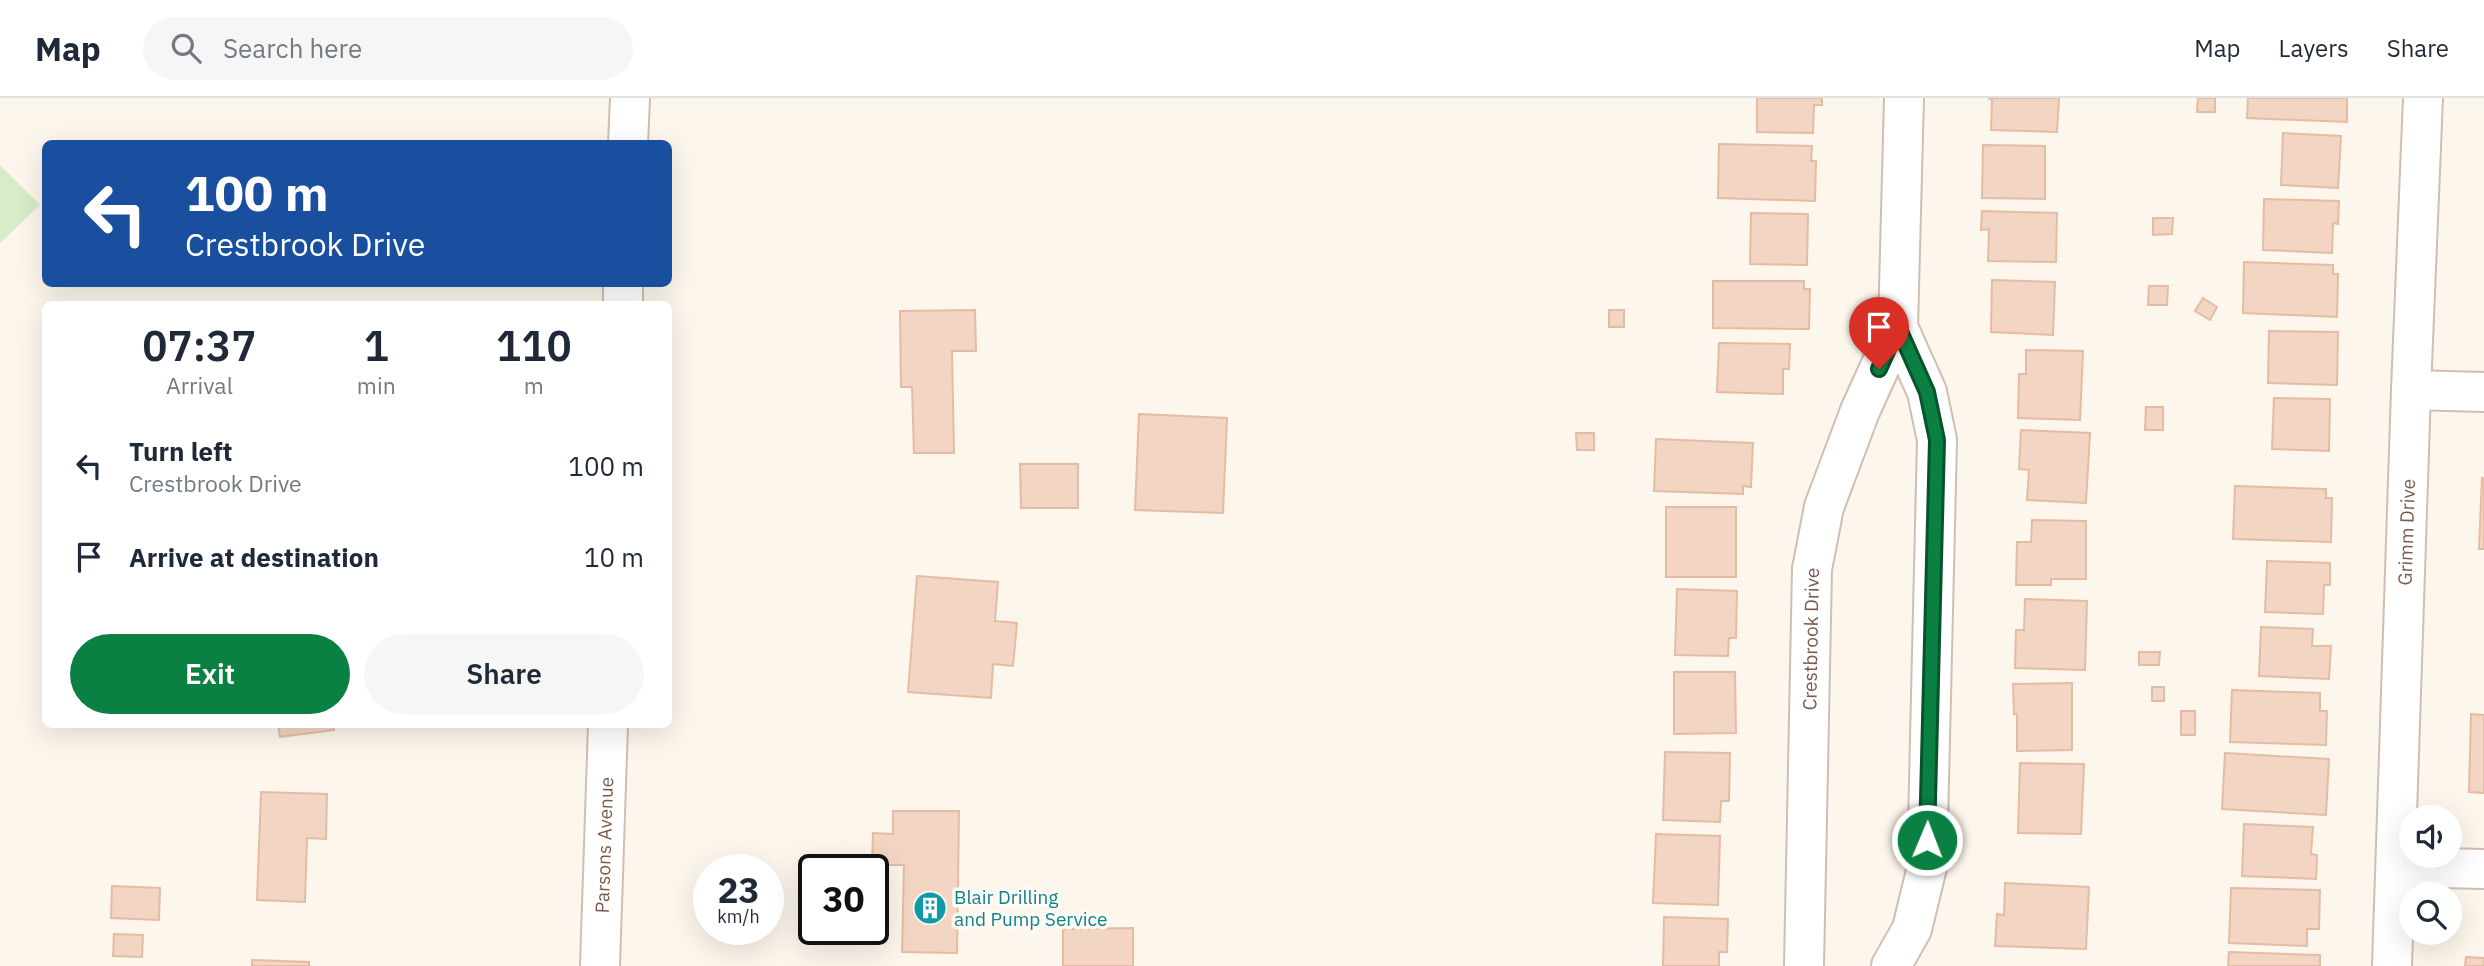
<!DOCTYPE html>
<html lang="en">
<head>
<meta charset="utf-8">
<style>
  :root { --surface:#fff; --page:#f6f6f7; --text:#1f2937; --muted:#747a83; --line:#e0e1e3; --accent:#0b8043 }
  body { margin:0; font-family:"IBM Plex Sans",sans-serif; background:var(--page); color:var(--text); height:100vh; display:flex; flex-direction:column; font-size:26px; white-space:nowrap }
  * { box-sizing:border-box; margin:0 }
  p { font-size:23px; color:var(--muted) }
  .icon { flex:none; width:38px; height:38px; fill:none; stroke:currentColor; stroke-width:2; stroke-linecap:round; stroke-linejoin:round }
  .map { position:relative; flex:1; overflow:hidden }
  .details { position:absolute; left:42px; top:203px; width:630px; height:427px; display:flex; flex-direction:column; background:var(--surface); border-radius:10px; box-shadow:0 7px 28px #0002 }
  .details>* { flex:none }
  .guide { position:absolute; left:42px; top:42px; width:630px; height:147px; border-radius:10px; box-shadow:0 7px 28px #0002; background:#1a4fa0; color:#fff; overflow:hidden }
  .controls { position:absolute; left:2399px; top:707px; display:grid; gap:14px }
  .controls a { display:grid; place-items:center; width:63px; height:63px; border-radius:50%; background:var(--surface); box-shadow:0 7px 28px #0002; font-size:35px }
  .speed { position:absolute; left:693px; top:756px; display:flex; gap:14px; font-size:35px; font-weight:700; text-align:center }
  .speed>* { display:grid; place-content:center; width:91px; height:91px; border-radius:50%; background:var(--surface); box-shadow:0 7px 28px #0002; line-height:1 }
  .speed small { font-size:18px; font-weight:400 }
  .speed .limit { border:4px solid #111; border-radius:10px; background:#fff; color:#111 }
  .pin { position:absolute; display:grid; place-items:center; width:60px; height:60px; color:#fff; margin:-72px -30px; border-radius:50% 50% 50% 0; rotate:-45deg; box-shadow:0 0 7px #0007 }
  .pin .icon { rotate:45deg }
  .me { position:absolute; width:77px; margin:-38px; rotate:1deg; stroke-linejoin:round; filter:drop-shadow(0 0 5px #0008) }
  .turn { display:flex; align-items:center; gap:24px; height:147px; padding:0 28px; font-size:32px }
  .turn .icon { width:91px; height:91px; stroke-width:2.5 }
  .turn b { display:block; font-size:49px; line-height:60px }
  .eta { display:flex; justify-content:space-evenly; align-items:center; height:119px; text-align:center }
  .eta b { font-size:42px; font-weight:600; line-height:49px }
  .button { display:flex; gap:14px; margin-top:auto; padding:14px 28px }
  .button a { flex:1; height:80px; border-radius:42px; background:var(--accent); color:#fff; font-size:28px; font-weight:600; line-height:80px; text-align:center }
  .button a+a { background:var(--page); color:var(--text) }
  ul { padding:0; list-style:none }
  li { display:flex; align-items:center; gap:21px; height:91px; padding:0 28px }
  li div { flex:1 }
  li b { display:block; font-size:26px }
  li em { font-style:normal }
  header { display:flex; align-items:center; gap:42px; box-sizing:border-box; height:98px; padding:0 35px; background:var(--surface); border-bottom:2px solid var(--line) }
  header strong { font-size:33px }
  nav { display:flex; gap:38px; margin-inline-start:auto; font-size:24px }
  .search { width:490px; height:63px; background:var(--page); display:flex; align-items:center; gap:18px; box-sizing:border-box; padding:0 24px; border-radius:38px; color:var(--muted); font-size:26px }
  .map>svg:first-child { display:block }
</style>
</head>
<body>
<header>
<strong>Map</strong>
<div class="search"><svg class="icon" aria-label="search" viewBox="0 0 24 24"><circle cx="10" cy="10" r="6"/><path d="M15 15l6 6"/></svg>Search here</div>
<nav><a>Map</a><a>Layers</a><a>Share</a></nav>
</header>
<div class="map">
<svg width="2484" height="868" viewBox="0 0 2484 868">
  <rect width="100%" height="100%" fill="#fdf6ec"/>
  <!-- green -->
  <polygon fill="#d8ecc9" points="0,67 40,107 0,145"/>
  <!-- building -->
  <g fill="#f3d5c3" stroke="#e6bba3" stroke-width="2">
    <polygon points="1757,0 1822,0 1822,7 1814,7 1813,35 1757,34"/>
    <polygon points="1988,0 2059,0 2057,34 1991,32 1992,2"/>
    <polygon points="2198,0 2215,0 2215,14 2197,14"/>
    <polygon points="2248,0 2347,0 2347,24 2247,20"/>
    <polygon points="2283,35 2341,38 2338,90 2281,87"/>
    <polygon points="1719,46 1812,48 1811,63 1816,63 1815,103 1718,100"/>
    <polygon points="1983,47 2045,48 2045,101 1982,100"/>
    <polygon points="2264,101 2339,103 2338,126 2333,125 2332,155 2263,152"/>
    <polygon points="1982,113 2057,115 2056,164 1988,163 1989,131 1981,132"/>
    <polygon points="1751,115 1808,116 1807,167 1750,166"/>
    <polygon points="2153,120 2173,120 2172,136 2153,137"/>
    <polygon points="2244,164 2333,167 2333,176 2338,176 2337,219 2243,215"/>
    <polygon points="1992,182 2055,184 2053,237 1991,234"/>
    <polygon points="1713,183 1804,183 1804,191 1810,191 1809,231 1713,230"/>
    <polygon points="2149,188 2168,188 2167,207 2148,207"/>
    <polygon points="2203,200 2217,209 2210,222 2195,213"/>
    <polygon points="975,212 976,253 952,253 954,355 914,355 912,289 901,289 900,213"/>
    <rect x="1609" y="212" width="15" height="17"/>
    <polygon points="2269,233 2338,234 2337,287 2268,285"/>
    <polygon points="1719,245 1790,246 1789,271 1783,271 1783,296 1717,294"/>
    <polygon points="2026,252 2083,253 2080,322 2018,320 2019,276 2026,276"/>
    <polygon points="2274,300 2330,301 2329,353 2272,351"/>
    <polygon points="2146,309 2163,309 2163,332 2145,332"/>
    <polygon points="1139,316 1227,320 1223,415 1135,412"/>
    <polygon points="2021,332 2090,335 2086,405 2027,402 2029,372 2019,371"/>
    <polygon points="1576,335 1594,335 1594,352 1577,352"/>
    <polygon points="1656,341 1753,345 1751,389 1743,388 1743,396 1654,393"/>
    <polygon points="1020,366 1078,366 1078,410 1021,410"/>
    <polygon points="2482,380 2484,380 2484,451 2479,451"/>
    <polygon points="2235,388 2326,391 2326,400 2332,400 2331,444 2233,441"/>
    <rect x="1666" y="409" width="70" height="70"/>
    <polygon points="2032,422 2086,423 2086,481 2051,481 2051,487 2016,487 2017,444 2031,444"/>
    <polygon points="2267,463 2330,465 2330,487 2324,487 2323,516 2265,514"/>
    <polygon points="917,478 998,484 995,523 1017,525 1013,568 993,566 991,600 908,594"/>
    <polygon points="1677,491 1737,493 1736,540 1729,540 1728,558 1675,557"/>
    <polygon points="2025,501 2087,503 2085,572 2015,570 2016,532 2024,532"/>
    <polygon points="2261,529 2313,531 2312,548 2331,548 2329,581 2259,578"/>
    <polygon points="2139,554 2160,554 2159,567 2139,567"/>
    <polygon points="1674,574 1735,574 1736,635 1674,636"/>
    <polygon points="2072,585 2072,652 2017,653 2017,616 2014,616 2013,586"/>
    <rect x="2152" y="589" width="12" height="14"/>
    <polygon points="2232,592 2320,595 2320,613 2327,613 2326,647 2230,644"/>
    <rect x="2181" y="613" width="14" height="24"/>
    <polygon points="2471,616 2484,617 2484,695 2469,694"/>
    <polygon points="278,626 333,626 334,632 280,639"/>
    <polygon points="1665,654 1730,655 1729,703 1721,703 1720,724 1663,722"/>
    <polygon points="2225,655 2329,661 2326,717 2222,711"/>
    <polygon points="2020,665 2084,666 2081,736 2018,735"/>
    <polygon points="261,694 327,696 326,741 307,740 305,804 257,802"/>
    <polygon points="893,713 959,713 957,855 902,854 904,767 872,767 873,735 893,736"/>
    <polygon points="2244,726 2313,729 2311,756 2317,757 2316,781 2242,778"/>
    <polygon points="1656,736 1720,738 1718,807 1653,805"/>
    <polygon points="2005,785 2089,789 2086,851 1995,848 1997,816 2004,817"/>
    <polygon points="112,788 160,790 159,822 111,820"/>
    <polygon points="2231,790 2320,792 2319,831 2307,831 2307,848 2229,845"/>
    <polygon points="1664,819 1728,821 1727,854 1719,854 1719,868 1663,868"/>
    <polygon points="1133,830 1133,868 1063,868 1063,831"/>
    <polygon points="114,836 143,837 142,859 113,858"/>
    <polygon points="2229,854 2320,857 2320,868 2228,868"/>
    <polygon points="2466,859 2484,860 2484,868 2465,868"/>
    <polygon points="252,862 309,864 309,868 252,868"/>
  </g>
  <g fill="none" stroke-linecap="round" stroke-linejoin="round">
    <defs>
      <g id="minor">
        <polyline points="628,46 630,0"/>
        <polyline points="623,206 623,186"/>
        <polyline points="2411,292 2484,294"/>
        <polyline points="2396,769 2484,771"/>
        <path id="s1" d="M 600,868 L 608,626"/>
        <path id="s2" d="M 1804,868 L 1812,471 L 1824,409 L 1860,313 L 1898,229 L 1904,0"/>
        <polyline points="1891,868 1912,831 1927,769 1937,342 1927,294 1898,229"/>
        <path id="s3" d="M 2392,868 L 2411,292 L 2423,0"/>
      </g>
    </defs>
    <!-- minor casing -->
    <use href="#minor" stroke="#d1beb0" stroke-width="42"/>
    <!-- minor -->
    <use href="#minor" stroke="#fff" stroke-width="38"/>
  </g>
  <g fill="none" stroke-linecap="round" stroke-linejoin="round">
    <defs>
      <polyline id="route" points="1879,271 1898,229 1927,294 1937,342 1927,742"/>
    </defs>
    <!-- route casing -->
    <use href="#route" stroke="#07532c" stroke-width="18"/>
    <!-- route -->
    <use href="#route" stroke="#0b8043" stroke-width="12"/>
  </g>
  <!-- icons -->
  <defs>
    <symbol id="building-disc" viewBox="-11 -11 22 22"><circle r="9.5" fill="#0f9aa8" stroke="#fffaf3"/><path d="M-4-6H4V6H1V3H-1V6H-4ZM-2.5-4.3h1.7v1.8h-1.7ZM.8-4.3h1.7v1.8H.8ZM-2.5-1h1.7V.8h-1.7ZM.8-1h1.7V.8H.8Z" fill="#fff"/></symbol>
  </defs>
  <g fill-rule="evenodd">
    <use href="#building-disc" x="911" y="791" width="38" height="38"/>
  </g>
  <g text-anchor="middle" stroke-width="7" stroke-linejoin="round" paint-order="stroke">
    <!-- street labels -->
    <g font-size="19" fill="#7a5c4d" stroke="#fffaf3">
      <text dy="7" stroke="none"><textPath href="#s3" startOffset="434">Grimm Drive</textPath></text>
      <text dy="7" stroke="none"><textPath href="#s2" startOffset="327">Crestbrook Drive</textPath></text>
      <text dy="7" stroke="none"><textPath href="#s1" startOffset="121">Parsons Avenue</textPath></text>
    </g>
    <!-- culture labels -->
    <g font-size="19" fill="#0d838f" stroke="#fffaf3" text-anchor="start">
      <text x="954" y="806">Blair Drilling<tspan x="954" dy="22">and Pump Service</tspan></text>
    </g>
  </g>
</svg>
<div class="controls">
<a><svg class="icon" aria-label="sound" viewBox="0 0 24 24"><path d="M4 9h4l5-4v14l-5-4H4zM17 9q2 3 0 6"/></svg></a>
<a><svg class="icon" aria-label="search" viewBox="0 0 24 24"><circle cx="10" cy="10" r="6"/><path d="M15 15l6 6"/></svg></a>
</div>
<div class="speed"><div>23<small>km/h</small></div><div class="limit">30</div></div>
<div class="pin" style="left:1879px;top:271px;background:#d93025"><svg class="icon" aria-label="arrive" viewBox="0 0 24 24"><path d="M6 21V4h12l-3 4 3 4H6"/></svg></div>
<svg class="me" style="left:1927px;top:742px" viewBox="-20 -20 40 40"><circle r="17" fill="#0b8043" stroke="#fff" stroke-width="3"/><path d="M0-11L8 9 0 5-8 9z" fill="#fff"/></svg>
<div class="guide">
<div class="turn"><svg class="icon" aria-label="left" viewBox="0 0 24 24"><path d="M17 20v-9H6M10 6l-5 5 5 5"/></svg><div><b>100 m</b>Crestbrook Drive</div></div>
</div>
<section class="details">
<div class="eta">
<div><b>07:37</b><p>Arrival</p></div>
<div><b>1</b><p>min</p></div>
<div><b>110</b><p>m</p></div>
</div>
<ul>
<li><svg class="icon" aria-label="left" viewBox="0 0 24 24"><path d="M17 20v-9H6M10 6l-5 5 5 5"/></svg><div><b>Turn left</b><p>Crestbrook Drive</p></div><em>100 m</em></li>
<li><svg class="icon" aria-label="arrive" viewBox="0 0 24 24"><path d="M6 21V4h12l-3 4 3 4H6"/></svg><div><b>Arrive at destination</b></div><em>10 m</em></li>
</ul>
<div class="button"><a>Exit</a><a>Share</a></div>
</section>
</div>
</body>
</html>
